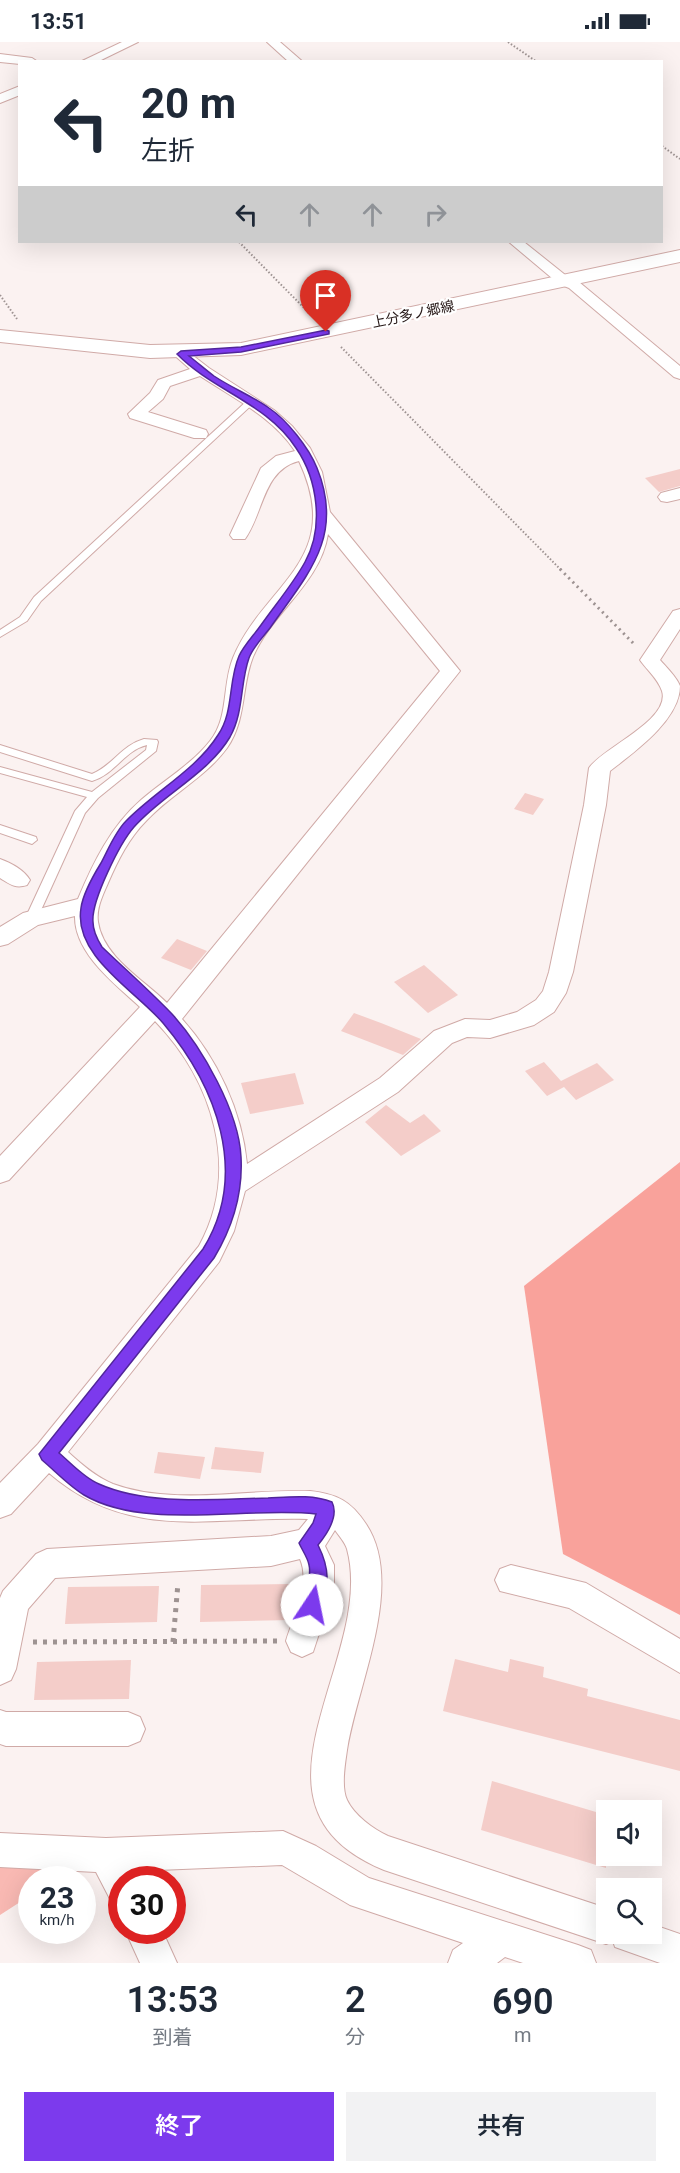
<!DOCTYPE html>
<html lang="ja">
<head>
<meta charset="utf-8">
<style>
  :root { --surface:#fff; --page:#f2f2f3; --text:#1f2937; --muted:#747a83; --accent:#7c3aed }
  body { margin:0; font-family:Roboto,"Noto Sans JP",sans-serif; background:var(--page); color:var(--text); height:100vh; display:flex; flex-direction:column; font-size:22px; white-space:nowrap }
  * { box-sizing:border-box; margin:0 }
  p { font-size:20px; color:var(--muted) }
  .icon { flex:none; width:33px; height:33px; fill:none; stroke:currentColor; stroke-width:2; stroke-linecap:round; stroke-linejoin:round }
  .map { position:relative; height:1921px; overflow:hidden }
  .panel { display:flex; flex-direction:column; background:var(--surface); flex:1 }
  .panel>* { flex:none }
  .banner { position:absolute; left:18px; top:18px; width:645px; height:183px; border-radius:0px; box-shadow:0 6px 24px #0002; background:#fff; color:var(--text); overflow:hidden }
  .tools { position:absolute; left:596px; top:1758px; display:grid; gap:12px }
  .tools a { display:grid; place-items:center; width:66px; height:66px; border-radius:0px; background:var(--surface); box-shadow:0 6px 24px #0002; font-size:30px }
  .speed { position:absolute; left:18px; top:1824px; display:flex; gap:12px; font-size:30px; font-weight:700; text-align:center }
  .speed>* { display:grid; place-content:center; width:78px; height:78px; border-radius:50%; background:var(--surface); box-shadow:0 6px 24px #0002; line-height:1 }
  .speed small { font-size:15px; font-weight:400 }
  .speed .limit { border:9px solid #d22; background:#fff; color:#111 }
  .pin { position:absolute; display:grid; place-items:center; width:51px; height:51px; color:#fff; margin:-62px -26px; border-radius:50% 50% 50% 0; rotate:-45deg; box-shadow:0 0 6px #0007 }
  .pin .icon { rotate:45deg }
  .me { position:absolute; width:66px; margin:-33px; rotate:11deg; stroke-linejoin:round; filter:drop-shadow(0 0 4px #0008) }
  .turn { display:flex; align-items:center; gap:21px; height:126px; padding:0 24px; font-size:27px }
  .turn .icon { width:78px; height:78px; stroke-width:2.5 }
  .turn b { display:block; font-size:42px; line-height:51px }
  .lanes { display:flex; align-items:center; height:57px; padding:0 24px; background:#0003; justify-content:center; gap:30px; direction:ltr }
  .lanes .off { opacity:.35 }
  .eta { display:flex; justify-content:space-evenly; align-items:center; height:102px; text-align:center }
  .eta b { font-size:36px; font-weight:600; line-height:42px }
  .primary-button { display:flex; gap:12px; margin-top:auto; padding:12px 24px }
  .primary-button a { flex:1; height:69px; border-radius:0px; background:var(--accent); color:#fff; font-size:24px; font-weight:600; line-height:69px; text-align:center }
  .primary-button a+a { background:var(--page); color:var(--text) }
  .status { display:flex; justify-content:space-between; align-items:center; height:42px; padding:0 30px; background:var(--surface); direction:ltr }
  .status svg { height:16px; fill:currentColor }
  .map>svg:first-child { display:block }
</style>
</head>
<body>
<div class="status"><b>13:51</b><svg viewBox="0 0 49 12"><path d="M0 12V9h3v3zM5 12V6h3v6zM10 12V3h3v9zM15 12V0h3v12zM26 1h20v11H26zM47 4h2v5h-2z"/></svg></div>
<div class="map">
<svg width="680" height="1921" viewBox="0 0 680 1921">
  <rect width="100%" height="100%" fill="#fbf2f1"/>
  <!-- green -->
  <polygon fill="#f9b9b3" points="79,1823 57,1837 32,1838 31,1853 0,1873 0,1824"/>
  <!-- forest -->
  <polygon fill="#f9a29b" points="680,1120 680,1573 563,1512 524,1244"/>
  <!-- building -->
  <g fill="#f4cdc9">
    <polygon points="680,427 680,444 659,450 645,436"/>
    <polygon points="525,751 544,757 533,773 514,767"/>
    <polygon points="177,897 207,909 191,928 161,916"/>
    <polygon points="424,923 458,953 428,971 394,940"/>
    <polygon points="354,971 381,981 421,997 403,1013 341,989"/>
    <polygon points="544,1020 561,1039 597,1021 614,1038 576,1058 564,1045 547,1054 525,1029"/>
    <polygon points="295,1031 304,1062 250,1072 241,1041"/>
    <polygon points="386,1063 410,1081 424,1072 441,1089 401,1114 365,1080"/>
    <polygon points="215,1405 264,1410 261,1431 211,1427"/>
    <polygon points="158,1410 205,1415 200,1437 154,1431"/>
    <polygon points="291,1542 291,1578 200,1580 201,1543"/>
    <polygon points="159,1544 157,1580 65,1582 68,1545"/>
    <polygon points="455,1617 508,1630 510,1617 544,1625 543,1635 588,1647 587,1654 680,1678 680,1729 443,1669"/>
    <polygon points="131,1618 129,1657 34,1658 37,1620"/>
    <polygon points="492,1739 606,1773 606,1826 481,1788"/>
  </g>
  <g fill="none" stroke-linecap="round" stroke-linejoin="round">
    <defs>
      <g id="service">
        <polygon points="249,357 256,359 41,559 27,579 0,595 0,588 20,575 34,555"/>
        <path d="M 144,697 L 157,698 L 158,700 L 156,709 L 98,756 L 85,771 L 37,877 L 35,880 L 27,880 L 25,877 L 75,769 L 87,755 L 0,731 L 0,725 L 92,750 L 146,708 L 147,703 C 125,708 114,733 92,739 L 0,710 L 0,703 L 92,732 C 112,724 122,703 144,697 Z"/>
        <polygon points="0,783 36,795 37,798 32,802 0,791"/>
      </g>
      <g id="minor">
        <polygon points="122,0 138,0 97,20 80,20"/>
        <polygon points="267,0 280,0 303,20 289,20"/>
        <polygon points="0,12 32,16 38,20 20,20 20,22 0,20"/>
        <polygon points="20,44 20,53 0,61 0,52"/>
        <polygon points="509,200 524,200 569,236 579,240 680,324 680,337 674,335 569,246 559,242"/>
        <path d="M 181,307 L 187,309 L 209,326 L 274,368 L 292,384 L 310,406 L 322,430 L 330,470 L 460,629 L 182,977 C 217,1016 242,1069 247,1122 L 380,1036 L 434,989 L 465,977 L 490,978 L 517,970 L 536,958 L 543,949 L 549,930 L 584,763 L 589,726 C 602,706 671,678 662,649 C 658,637 647,628 640,618 L 673,569 L 680,567 L 680,587 L 660,618 C 666,625 676,634 680,644 C 680,678 633,711 610,729 L 606,763 L 573,930 L 566,951 L 554,970 L 534,983 L 490,996 L 467,995 L 452,1001 L 398,1050 L 245,1149 L 234,1189 L 219,1220 L 68,1410 C 81,1422 96,1435 113,1442 C 172,1464 248,1447 310,1449 C 337,1452 351,1459 366,1482 C 406,1542 357,1643 347,1708 C 345,1722 341,1745 347,1758 C 354,1773 373,1787 388,1794 L 606,1866 L 606,1892 L 651,1892 L 651,1882 L 680,1892 L 680,1921 L 660,1921 L 615,1905 L 613,1899 L 606,1902 L 384,1828 C 227,1763 377,1617 347,1507 C 345,1500 339,1494 335,1488 L 325,1504 L 334,1523 L 334,1546 L 313,1610 L 302,1615 L 291,1610 L 286,1599 C 293,1575 311,1542 300,1517 L 271,1524 L 55,1536 L 28,1567 L 16,1627 L 11,1638 L 0,1643 L 0,1556 L 3,1549 L 36,1512 L 47,1507 L 271,1494 L 299,1488 L 308,1477 C 212,1474 130,1501 49,1431 L 11,1472 L 0,1476 L 0,1441 L 38,1402 L 199,1204 C 241,1128 213,1039 155,979 L 9,1138 L 0,1141 L 0,1114 L 140,965 C 115,942 74,911 75,874 L 38,883 L 8,902 L 0,904 L 0,885 L 23,871 L 78,857 C 93,821 111,784 141,758 C 164,738 191,723 210,699 C 229,676 222,643 233,616 C 263,542 346,519 299,419 C 263,428 264,470 245,497 L 233,497 L 230,493 L 261,426 L 276,414 L 295,409 C 273,375 233,356 200,334 L 170,344 L 163,357 L 148,370 L 206,388 L 208,392 L 206,396 L 194,396 L 130,376 L 128,372 L 150,351 L 158,338 L 190,327 L 173,312 ZM 328,492 L 440,629 L 167,961 C 144,938 103,915 98,880 C 96,866 103,853 108,841 C 118,818 129,796 146,779 C 171,752 205,736 227,706 C 247,677 241,645 253,615 C 272,570 320,542 328,492 Z"/>
        <polygon points="680,446 680,457 667,460 661,459 658,455 661,451"/>
        <path d="M 0,817 C 11,821 24,828 30,838 L 27,843 C 15,847 10,842 0,836 Z"/>
        <polygon points="511,1523 586,1541 680,1597 680,1631 569,1566 500,1549 495,1538 500,1527"/>
        <polygon points="0,1668 6,1670 128,1670 140,1675 145,1687 140,1699 128,1704 6,1704 0,1702"/>
        <polygon points="283,1789 316,1804 369,1836 578,1903 591,1908 596,1921 523,1921 505,1915 497,1921 448,1921 453,1908 463,1901 350,1863 282,1823 133,1829 136,1838 122,1838 122,1862 110,1857 96,1830 0,1825 0,1791 106,1796"/>
        <polygon points="125,1888 162,1888 177,1921 140,1921"/>
      </g>
      <polygon id="secondary" points="680,208 680,220 241,313 150,316 0,300 0,288 150,303 241,301"/>
    </defs>
    <!-- service casing -->
    <use href="#service" stroke="#d0aaa7" stroke-width="2"/>
    <!-- minor casing -->
    <use href="#minor" stroke="#d0aaa7" stroke-width="2"/>
    <!-- secondary casing -->
    <use href="#secondary" stroke="#d0aaa7" stroke-width="2"/>
    <!-- path-far2 -->
    <g stroke="#9e9392" stroke-width="2" stroke-dasharray="1.5 2" stroke-linecap="butt">
      <polyline points="508,0 537,20"/>
      <polyline points="662,104 680,117"/>
      <polyline points="239,200 311,273"/>
      <polyline points="0,253 17,277"/>
      <polyline points="341,305 561,528"/>
    </g>
    <!-- path-far1 -->
    <polyline stroke="#9e9392" stroke-width="3" stroke-dasharray="2 4" stroke-linecap="butt" points="560,527 635,603"/>
    <!-- path -->
    <g stroke="#9e9392" stroke-width="5" stroke-dasharray="4 6" stroke-linecap="butt">
      <polyline points="33,1600 277,1599"/>
      <polyline points="173,1600 178,1541"/>
    </g>
    <!-- service -->
    <use href="#service" fill="#fff" fill-rule="evenodd"/>
    <!-- minor -->
    <use href="#minor" fill="#fff" fill-rule="evenodd"/>
    <!-- secondary -->
    <use href="#secondary" fill="#fff" fill-rule="evenodd"/>
  </g>
  <!-- route -->
  <path fill="#7c3aed" stroke="#51269a" stroke-width="1.5" d="M 326,288 L 329,289 L 329,292 L 241,310 L 189,314 C 198,321 206,328 214,334 C 232,346 252,354 269,366 C 287,378 309,406 317,426 C 345,495 307,533 270,586 C 263,595 253,605 249,616 C 240,641 244,670 230,695 C 208,732 162,753 134,785 C 120,801 91,859 93,880 C 93,889 97,897 102,905 C 125,927 150,949 172,972 C 202,1005 239,1070 241,1115 C 243,1151 232,1186 214,1216 L 59,1411 C 71,1421 84,1436 99,1442 C 148,1464 215,1457 268,1456 C 289,1455 312,1452 332,1460 C 339,1474 327,1492 318,1503 C 330,1527 330,1544 319,1570 L 312,1572 L 306,1570 C 300,1556 313,1538 309,1523 C 308,1516 302,1508 299,1501 L 313,1481 L 316,1472 C 248,1464 145,1489 84,1453 C 69,1444 55,1429 42,1418 L 39,1412 L 203,1207 C 250,1131 216,1044 163,981 C 136,949 73,914 81,866 C 83,851 93,834 101,821 C 108,808 115,790 126,779 C 154,750 197,727 218,693 C 234,670 228,639 239,614 C 244,603 254,593 261,583 C 275,563 293,542 305,520 C 324,486 318,438 296,406 C 267,361 213,349 177,312 L 181,309 L 241,305 Z"/>
  <g text-anchor="middle" stroke-width="4.5" stroke-linejoin="round" paint-order="stroke">
    <!-- far-street labels -->
    <g font-size="14" fill="#231514" stroke="#fff">
      <text transform="translate(413 272) rotate(-12)" y="5">上分多ノ郷線</text>
    </g>
  </g>
</svg>
<div class="tools">
<a><svg class="icon" aria-label="sound" viewBox="0 0 24 24"><path d="M4 9h4l5-4v14l-5-4H4zM17 9q2 3 0 6"/></svg></a>
<a><svg class="icon" aria-label="search" viewBox="0 0 24 24"><circle cx="10" cy="10" r="6"/><path d="M15 15l6 6"/></svg></a>
</div>
<div class="speed"><div>23<small>km/h</small></div><div class="limit">30</div></div>
<div class="pin" style="left:326px;top:290px;background:#d93025"><svg class="icon" aria-label="arrive" viewBox="0 0 24 24"><path d="M6 21V4h12l-3 4 3 4H6"/></svg></div>
<svg class="me" style="left:312px;top:1563px" viewBox="-20 -20 40 40"><circle r="19" fill="#fff"/><path d="M0-13L10 11 0 6-10 11z" fill="#7c3aed"/></svg>
<div class="banner">
<div class="turn"><svg class="icon" aria-label="left" viewBox="0 0 24 24"><path d="M17 20v-9H6M10 6l-5 5 5 5"/></svg><div><b>20 m</b>左折</div></div>
<div class="lanes"><svg class="icon" aria-label="left" viewBox="0 0 24 24"><path d="M17 20v-9H6M10 6l-5 5 5 5"/></svg><svg class="icon off" aria-label="ahead" viewBox="0 0 24 24"><path d="M12 20V5M6 11l6-6 6 6"/></svg><svg class="icon off" aria-label="ahead" viewBox="0 0 24 24"><path d="M12 20V5M6 11l6-6 6 6"/></svg><svg class="icon off" aria-label="right" viewBox="0 0 24 24"><path d="M7 20v-9h11M14 6l5 5-5 5"/></svg></div>
</div>
</div>
<section class="panel">
<div class="eta">
<div><b>13:53</b><p>到着</p></div>
<div><b>2</b><p>分</p></div>
<div><b>690</b><p>m</p></div>
</div>
<div class="primary-button"><a>終了</a><a>共有</a></div>
</section>
</body>
</html>
